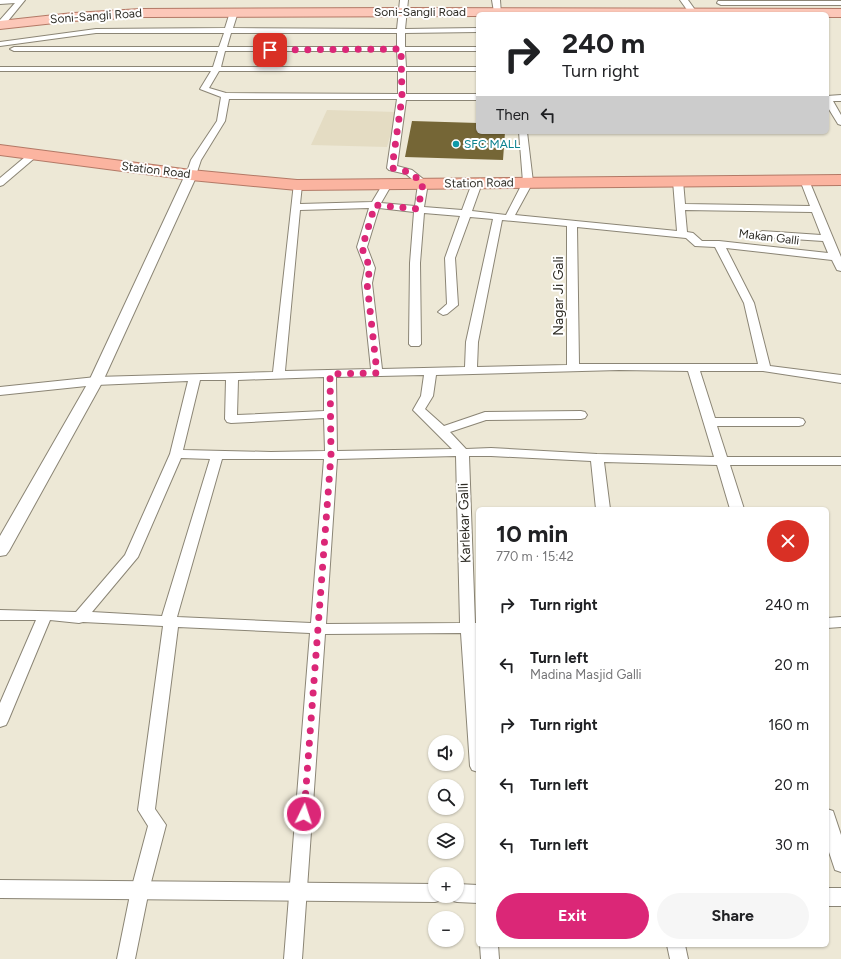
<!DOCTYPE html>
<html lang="en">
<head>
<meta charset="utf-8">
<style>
  :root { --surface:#fff; --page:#f6f6f6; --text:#202124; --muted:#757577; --accent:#db2777 }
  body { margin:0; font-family:Figtree,sans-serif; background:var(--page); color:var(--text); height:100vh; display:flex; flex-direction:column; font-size:15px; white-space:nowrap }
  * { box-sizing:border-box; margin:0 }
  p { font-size:13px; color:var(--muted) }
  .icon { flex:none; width:22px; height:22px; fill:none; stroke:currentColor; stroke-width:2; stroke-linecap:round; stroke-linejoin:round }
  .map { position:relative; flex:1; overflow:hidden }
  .side { position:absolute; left:476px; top:507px; width:353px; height:440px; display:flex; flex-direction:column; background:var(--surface); border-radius:6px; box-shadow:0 1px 3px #0004 }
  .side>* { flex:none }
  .top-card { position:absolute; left:476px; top:12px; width:353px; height:122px; border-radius:6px; box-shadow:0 1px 3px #0004; background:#fff; color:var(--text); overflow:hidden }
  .controls { position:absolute; left:428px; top:735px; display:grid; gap:8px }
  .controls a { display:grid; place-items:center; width:36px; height:36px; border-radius:50%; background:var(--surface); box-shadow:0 1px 3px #0004; font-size:20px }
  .pin { position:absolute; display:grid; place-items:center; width:34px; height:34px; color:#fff; margin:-17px; border-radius:8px; box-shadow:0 2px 6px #0006 }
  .me { position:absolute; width:44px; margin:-22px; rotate:4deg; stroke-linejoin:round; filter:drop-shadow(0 0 3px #0008) }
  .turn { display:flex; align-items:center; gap:14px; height:84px; padding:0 20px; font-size:18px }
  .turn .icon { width:52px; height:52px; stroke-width:2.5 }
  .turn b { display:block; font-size:28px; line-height:34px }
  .then { display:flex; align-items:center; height:38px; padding:0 20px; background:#0003; gap:8px; font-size:15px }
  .round { display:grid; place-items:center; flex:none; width:42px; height:42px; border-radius:21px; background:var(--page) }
  .head { display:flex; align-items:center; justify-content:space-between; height:68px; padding:0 20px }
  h1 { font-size:24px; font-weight:700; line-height:30px }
  .action { display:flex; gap:8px; margin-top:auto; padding:8px 20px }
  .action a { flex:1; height:46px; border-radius:24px; background:var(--accent); color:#fff; font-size:16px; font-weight:700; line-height:46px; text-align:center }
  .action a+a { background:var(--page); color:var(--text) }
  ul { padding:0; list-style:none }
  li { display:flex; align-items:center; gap:12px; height:60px; padding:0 20px }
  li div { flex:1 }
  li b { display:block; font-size:15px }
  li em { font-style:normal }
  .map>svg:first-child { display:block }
</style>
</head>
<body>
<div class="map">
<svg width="841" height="959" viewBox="0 0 841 959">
  <rect width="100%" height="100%" fill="#ede8d6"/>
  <!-- built -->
  <polygon fill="#e4dcc3" points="327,110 397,112 387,147 311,145"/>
  <!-- building -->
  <polygon fill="#756636" points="412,121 478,123 478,132 505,132 503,160 405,157"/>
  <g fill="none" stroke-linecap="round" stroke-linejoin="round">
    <defs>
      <g id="minor">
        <polygon points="0,0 25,0 3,27 0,27 0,20 15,3 0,4"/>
        <path d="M 400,0 L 408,0 L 405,29 L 478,28 L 478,32 L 405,33 L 405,47 L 478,47 L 478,51 L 405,51 L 406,67 L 478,67 L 478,71 L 406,71 L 406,94 L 478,94 L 478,100 L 406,100 L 397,166 L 412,170 L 428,183 L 424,207 L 462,210 L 472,183 L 477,180 L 482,183 L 472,211 L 506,215 L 523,182 L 519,132 L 527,132 L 533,182 L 515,215 L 677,231 L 673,181 L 675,179 L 678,178 L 683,181 L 685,204 L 810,206 L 800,180 L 805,177 L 808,178 L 841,257 L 841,271 L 837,270 L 832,260 L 726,248 L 754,303 L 770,366 L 841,375 L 841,383 L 763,371 L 700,371 L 715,418 L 799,418 L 803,419 L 805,422 L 803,425 L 799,426 L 717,426 L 727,457 L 841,457 L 841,465 L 730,465 L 744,509 L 730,509 L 717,465 L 604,462 L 610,509 L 596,509 L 591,461 L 491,456 L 469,456 L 475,623 L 478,623 L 478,633 L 476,633 L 478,661 L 478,772 L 472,770 L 470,766 L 461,633 L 325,634 L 302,959 L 284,959 L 310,633 L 178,627 L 155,809 L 166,825 L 149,890 L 135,959 L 117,959 L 131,890 L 148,826 L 138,810 L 163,626 L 83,622 L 79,623 L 50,620 L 8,721 L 6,725 L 0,727 L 0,703 L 36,620 L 0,620 L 0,610 L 76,612 L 125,555 L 170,454 L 188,381 L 96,385 L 0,395 L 0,387 L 96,377 L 273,372 L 294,183 L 297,182 L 302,185 L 300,204 L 372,202 L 384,182 L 387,181 L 392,184 L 381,203 L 415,206 L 418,184 L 406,174 L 389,170 L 387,168 L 397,99 L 229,99 L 225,121 L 201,160 L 196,175 L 191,178 L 186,175 L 191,160 L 217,121 L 221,97 L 200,89 L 211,71 L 0,71 L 0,67 L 213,67 L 218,51 L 14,51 L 10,49 L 14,47 L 219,47 L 224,33 L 96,33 L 0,46 L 0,42 L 96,29 L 225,28 L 230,12 L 234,10 L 238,12 L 233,28 L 397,29 ZM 231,33 L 397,33 L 397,47 L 227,47 ZM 225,51 L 397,51 L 398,67 L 221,67 ZM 219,71 L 398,71 L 398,94 L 226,93 L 209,88 ZM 369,208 L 357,247 L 365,268 L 362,283 L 371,369 L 285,371 L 300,210 ZM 379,208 L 414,212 L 410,263 L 409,344 L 411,346 L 419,346 L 421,344 L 420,263 L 424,213 L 460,216 L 445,258 L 447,304 L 438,312 L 443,315 L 447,314 L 458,305 L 455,258 L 470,217 L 493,219 L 466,342 L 465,367 L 382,369 L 372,283 L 375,268 L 367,247 ZM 685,210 L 812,212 L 821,235 L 762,231 L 757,234 L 762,237 L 823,241 L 828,253 L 719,241 L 702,241 L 693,233 L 687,232 ZM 502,220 L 567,226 L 567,365 L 477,367 L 478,342 ZM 577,227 L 686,238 L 695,246 L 715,247 L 744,303 L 758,364 L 579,364 ZM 619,370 L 688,371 L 714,457 L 597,454 L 491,448 L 466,449 L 450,432 L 486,420 L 581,419 L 585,418 L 587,415 L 585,412 L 581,411 L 485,412 L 444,426 L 425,409 L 433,396 L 436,375 ZM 424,375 L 421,396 L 413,410 L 452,449 L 337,451 L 336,377 ZM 324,377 L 324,411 L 237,415 L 238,380 ZM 200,380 L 226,380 L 225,419 L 227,422 L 231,423 L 324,418 L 325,451 L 271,452 L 183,450 ZM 456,456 L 460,623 L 326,624 L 337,459 ZM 181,458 L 210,459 L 162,616 L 92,612 L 138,557 ZM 222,459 L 324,459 L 311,623 L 177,617 Z"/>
        <polygon points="492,0 500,0 501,14 497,14 494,12"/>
        <polygon points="680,0 688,0 698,14 690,14"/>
        <polygon points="718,1 841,1 841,5 721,5 717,3"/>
        <polygon points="841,95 841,101 833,101 841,115 841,125 838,124 827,106 827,96"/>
        <polygon points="34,151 39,154 37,156 3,185 0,186 0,178 31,152"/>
        <polygon points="841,617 841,627 827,628 827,618"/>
        <polygon points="827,809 833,811 841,835 841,872 835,870 827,846"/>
        <polygon points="480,945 498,945 499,959 481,959"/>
        <polygon points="667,945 685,945 688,959 670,959"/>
      </g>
      <g id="tertiary">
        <polygon points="191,172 195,173 197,175 103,381 9,551 6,555 0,556 0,536 89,381 185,175 187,173"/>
        <polygon points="0,880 435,884 435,896 445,896 443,900 435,902 0,898"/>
        <polygon points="457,884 478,885 478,903 457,902 449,900 447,896 457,896"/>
        <rect x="827" y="888" width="14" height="18"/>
      </g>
      <polygon id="primary" points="403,8 841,9 841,17 827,17 827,14 478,14 478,16 141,17 73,21 0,29 0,21 73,13 141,9"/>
      <polygon id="trunk" points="0,145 191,170 297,180 841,175 841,185 297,190 191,180 0,155"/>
    </defs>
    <!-- minor casing -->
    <use href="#minor" stroke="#8b8575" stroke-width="2"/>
    <!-- tertiary casing -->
    <use href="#tertiary" stroke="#8b8575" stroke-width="2"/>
    <!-- primary casing -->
    <use href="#primary" stroke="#b37966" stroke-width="2"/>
    <!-- trunk casing -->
    <use href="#trunk" stroke="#b37966" stroke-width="2"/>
    <!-- minor -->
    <use href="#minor" fill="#fff" fill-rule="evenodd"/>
    <!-- tertiary -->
    <use href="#tertiary" fill="#fff" fill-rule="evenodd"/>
    <!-- primary -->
    <use href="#primary" fill="#fcc7b8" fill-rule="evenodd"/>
    <!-- trunk -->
    <use href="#trunk" fill="#fbb4a0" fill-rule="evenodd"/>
  </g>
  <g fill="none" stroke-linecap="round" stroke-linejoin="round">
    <!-- route -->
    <polyline stroke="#db2777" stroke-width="7" stroke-dasharray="0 12.6" points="270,50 401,49 402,97 392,168 409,172 423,183 418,209 375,205 362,248 370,268 367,283 377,373 330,374 331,455 304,814"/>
  </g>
  <!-- markers -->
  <circle fill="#0f9aa8" stroke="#fff" stroke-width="1.5" cx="456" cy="144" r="4"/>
  <g text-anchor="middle" stroke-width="4" stroke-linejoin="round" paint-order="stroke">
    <!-- far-street labels -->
    <g font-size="12" fill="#2f2d26" stroke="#fff">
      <text x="420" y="16">Soni-Sangli Road</text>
      <text transform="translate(96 16) rotate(-4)" y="4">Soni-Sangli Road</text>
      <text transform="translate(156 170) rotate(7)" y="4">Station Road</text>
      <text transform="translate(479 183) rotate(-1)" y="4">Station Road</text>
      <text transform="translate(769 237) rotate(7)" y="4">Makan Galli</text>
    </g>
    <!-- far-culture labels -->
    <g font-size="12" fill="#0d838f" stroke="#fff" text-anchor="start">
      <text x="464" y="148">SFC MALL</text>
    </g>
    <!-- street labels -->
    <g font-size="14" fill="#2f2d26" stroke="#fff">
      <text transform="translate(558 296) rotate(-90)" y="5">Nagar Ji Gali</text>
      <text transform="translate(464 523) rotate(-92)" y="5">Karlekar Galli</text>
    </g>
  </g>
</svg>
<div class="controls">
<a><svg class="icon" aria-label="sound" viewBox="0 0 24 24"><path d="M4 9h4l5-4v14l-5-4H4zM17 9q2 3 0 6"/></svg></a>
<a><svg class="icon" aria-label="search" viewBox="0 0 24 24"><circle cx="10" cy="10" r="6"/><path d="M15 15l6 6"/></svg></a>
<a><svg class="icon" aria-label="layers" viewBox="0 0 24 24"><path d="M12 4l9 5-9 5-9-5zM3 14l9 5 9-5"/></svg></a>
<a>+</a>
<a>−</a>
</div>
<div class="pin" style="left:270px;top:50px;background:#d93025"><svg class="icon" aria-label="arrive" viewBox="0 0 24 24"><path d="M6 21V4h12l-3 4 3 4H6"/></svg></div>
<svg class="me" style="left:304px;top:814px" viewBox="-20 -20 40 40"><circle r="17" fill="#db2777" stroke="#fff" stroke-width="3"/><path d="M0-11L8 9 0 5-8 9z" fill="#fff"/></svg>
<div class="top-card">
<div class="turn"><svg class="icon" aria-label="right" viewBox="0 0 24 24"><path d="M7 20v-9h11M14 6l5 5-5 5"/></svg><div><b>240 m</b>Turn right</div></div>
<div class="then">Then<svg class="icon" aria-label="left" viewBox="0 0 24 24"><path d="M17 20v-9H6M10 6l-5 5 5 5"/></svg></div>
</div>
<section class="side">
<div class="head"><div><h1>10 min</h1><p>770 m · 15:42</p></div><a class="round" style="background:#d93025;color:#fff"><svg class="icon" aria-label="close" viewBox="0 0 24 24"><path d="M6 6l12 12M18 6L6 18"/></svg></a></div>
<ul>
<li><svg class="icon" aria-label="right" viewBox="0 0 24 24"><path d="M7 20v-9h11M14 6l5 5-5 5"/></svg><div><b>Turn right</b></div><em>240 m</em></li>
<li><svg class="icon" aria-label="left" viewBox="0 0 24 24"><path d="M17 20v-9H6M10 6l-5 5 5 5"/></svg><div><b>Turn left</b><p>Madina Masjid Galli</p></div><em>20 m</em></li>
<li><svg class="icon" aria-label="right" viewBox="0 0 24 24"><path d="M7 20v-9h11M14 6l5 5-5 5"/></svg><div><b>Turn right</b></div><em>160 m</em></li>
<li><svg class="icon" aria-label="left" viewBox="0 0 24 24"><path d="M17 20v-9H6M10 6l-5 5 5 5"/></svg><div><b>Turn left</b></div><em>20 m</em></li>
<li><svg class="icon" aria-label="left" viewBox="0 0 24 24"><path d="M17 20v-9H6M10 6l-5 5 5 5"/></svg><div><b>Turn left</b></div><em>30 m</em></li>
</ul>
<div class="action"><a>Exit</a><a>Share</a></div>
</section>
</div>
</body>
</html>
